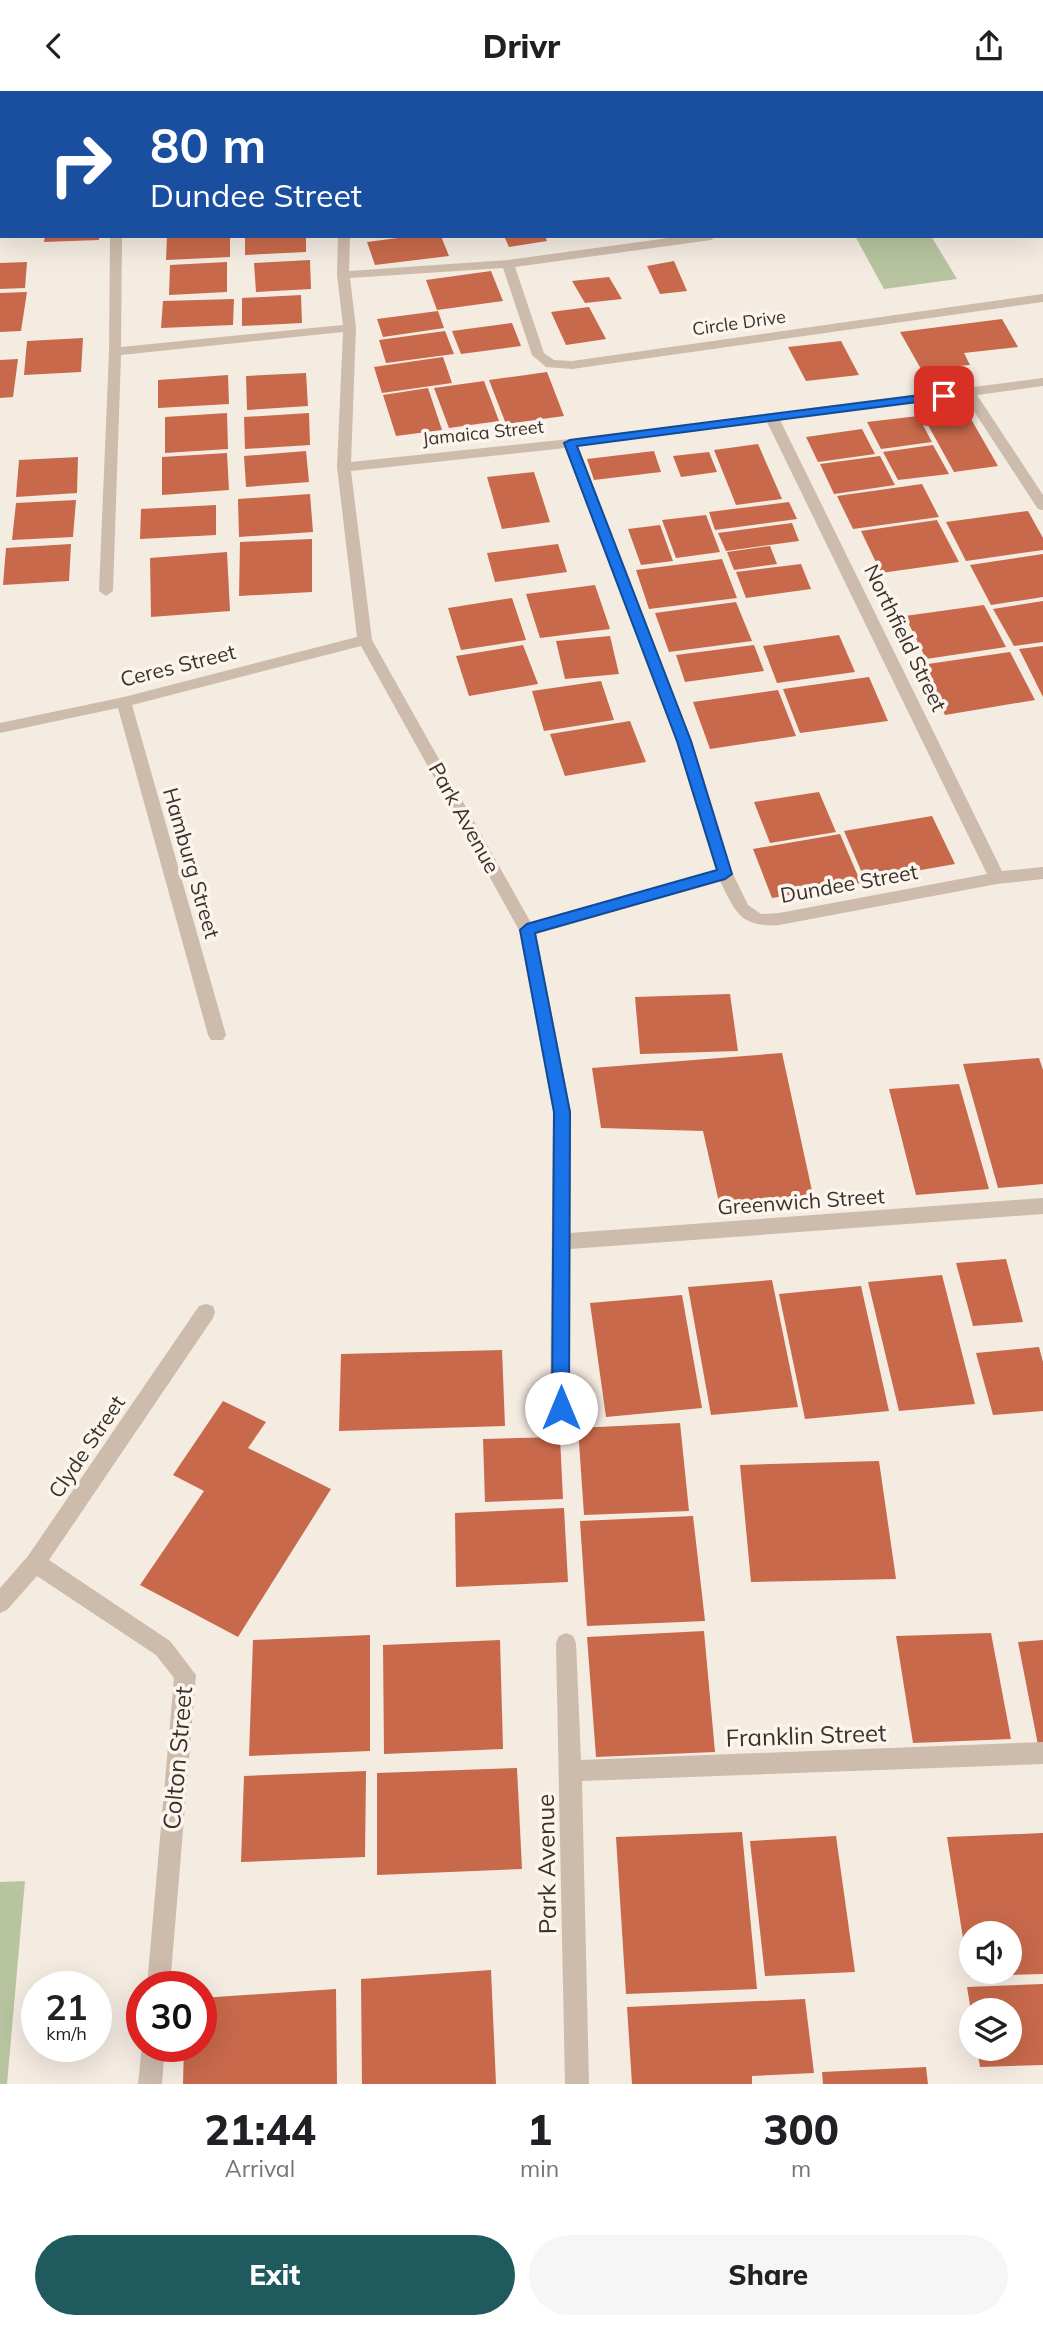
<!DOCTYPE html>
<html lang="en">
<head>
<meta charset="utf-8">
<style>
  :root { --surface:#fff; --page:#f6f6f6; --text:#202124; --muted:#757577; --accent:#1f5a5e }
  body { margin:0; font-family:Mulish,sans-serif; background:var(--page); color:var(--text); height:100vh; display:flex; flex-direction:column; font-size:26px; white-space:nowrap }
  * { box-sizing:border-box; margin:0 }
  p { font-size:23px; color:var(--muted) }
  .icon { flex:none; width:38px; height:38px; fill:none; stroke:currentColor; stroke-width:2; stroke-linecap:round; stroke-linejoin:round }
  .map { position:relative; height:1993px; overflow:hidden }
  .sheet { display:flex; flex-direction:column; background:var(--surface); flex:1 }
  .sheet>* { flex:none }
  .guide { position:absolute; left:0px; top:0px; width:1043px; height:147px; box-shadow:0 7px 28px #0002; background:#1a4fa0; color:#fff; overflow:hidden }
  .buttons { position:absolute; left:959px; top:1830px; display:grid; gap:14px }
  .buttons a { display:grid; place-items:center; width:63px; height:63px; border-radius:50%; background:var(--surface); box-shadow:0 7px 28px #0002; font-size:35px }
  .speed { position:absolute; left:21px; top:1880px; display:flex; gap:14px; font-size:35px; font-weight:700; text-align:center }
  .speed>* { display:grid; place-content:center; width:91px; height:91px; border-radius:50%; background:var(--surface); box-shadow:0 7px 28px #0002; line-height:1 }
  .speed small { font-size:18px; font-weight:400 }
  .speed .limit { border:10px solid #d22; background:#fff; color:#111 }
  .pin { position:absolute; display:grid; place-items:center; width:60px; height:60px; color:#fff; margin:-30px; border-radius:14px; box-shadow:0 4px 10px #0006 }
  .me { position:absolute; width:77px; margin:-38px; rotate:0deg; stroke-linejoin:round; filter:drop-shadow(0 0 5px #0008) }
  .turn { display:flex; align-items:center; gap:24px; height:147px; padding:0 35px; font-size:32px }
  .turn .icon { width:91px; height:91px; stroke-width:2.5 }
  .turn b { display:block; font-size:49px; line-height:60px }
  .eta { display:flex; justify-content:space-evenly; align-items:center; height:119px; text-align:center }
  .eta b { font-size:42px; font-weight:800; line-height:49px }
  .primary-button { display:flex; gap:14px; margin-top:auto; padding:14px 35px }
  .primary-button a { flex:1; height:80px; border-radius:42px; background:var(--accent); color:#fff; font-size:28px; font-weight:800; line-height:80px; text-align:center }
  .primary-button a+a { background:var(--page); color:var(--text) }
  header { display:flex; justify-content:space-between; align-items:center; height:91px; padding:0 35px; background:var(--surface); font-size:32px; font-weight:800 }
  .map>svg:first-child { display:block }
</style>
</head>
<body>
<header><svg class="icon" aria-label="back" viewBox="0 0 24 24"><path d="M15 5l-7 7 7 7"/></svg>Drivr<svg class="icon" aria-label="share" viewBox="0 0 24 24"><path d="M12 15V3M7 8l5-5 5 5M5 13v7h14v-7"/></svg></header>
<div class="map">
<svg width="1043" height="1993" viewBox="0 0 1043 1993">
  <rect width="100%" height="100%" fill="#f4ebe1"/>
  <!-- green -->
  <g fill="#b8c4a0">
    <polygon points="855,145 931,145 957,188 884,198"/>
    <polygon points="25,1790 7,1993 0,1993 0,1791"/>
  </g>
  <!-- building -->
  <g fill="#c8694b" fill-rule="evenodd">
    <polygon points="45,145 99,145 99,149 44,151"/>
    <polygon points="167,145 230,145 230,166 166,169"/>
    <polygon points="245,145 306,145 306,161 245,164"/>
    <polygon points="413,145 441,145 449,165 375,174 367,151"/>
    <polygon points="504,145 545,145 547,150 509,156"/>
    <polygon points="310,169 311,198 256,201 254,172"/>
    <polygon points="674,170 687,200 660,203 647,175"/>
    <polygon points="27,171 25,197 0,198 0,172"/>
    <polygon points="227,171 227,201 169,204 170,174"/>
    <polygon points="491,180 503,210 437,219 426,189"/>
    <polygon points="609,186 622,208 585,212 572,190"/>
    <polygon points="27,201 21,240 0,241 0,202"/>
    <polygon points="301,204 302,232 242,235 242,207"/>
    <polygon points="234,208 233,234 161,237 163,210"/>
    <polygon points="589,216 606,248 566,254 551,221"/>
    <polygon points="438,220 444,237 383,246 377,228"/>
    <polygon points="1002,228 1018,256 964,262 970,274 921,278 900,241"/>
    <polygon points="512,232 521,255 461,263 452,240"/>
    <polygon points="445,240 454,263 386,272 379,249"/>
    <polygon points="83,247 81,281 24,284 27,250"/>
    <polygon points="841,250 859,284 806,290 788,256"/>
    <polygon points="443,266 452,292 382,302 374,276"/>
    <polygon points="18,268 13,306 0,307 0,269"/>
    <polygon points="547,281 564,325 506,333 489,289"/>
    <polygon points="306,282 308,315 247,319 246,285"/>
    <polygon points="228,284 229,313 158,317 158,289"/>
    <polygon points="484,290 499,330 449,337 434,297"/>
    <polygon points="428,297 442,339 396,345 383,304"/>
    <polygon points="227,322 228,358 165,362 165,326"/>
    <polygon points="309,322 310,354 245,358 244,326"/>
    <polygon points="918,325 932,351 881,358 867,331"/>
    <polygon points="971,328 998,375 954,381 928,334"/>
    <polygon points="862,338 875,363 818,371 806,346"/>
    <polygon points="758,353 782,408 736,414 714,359"/>
    <polygon points="933,354 949,383 898,389 883,361"/>
    <polygon points="306,360 309,391 246,396 244,365"/>
    <polygon points="654,360 661,381 594,389 587,368"/>
    <polygon points="709,361 717,381 681,386 673,365"/>
    <polygon points="227,362 229,399 162,404 162,366"/>
    <polygon points="880,365 895,394 834,403 820,373"/>
    <polygon points="78,366 77,402 16,406 19,369"/>
    <polygon points="534,381 550,431 502,438 487,386"/>
    <polygon points="922,393 939,426 853,438 837,405"/>
    <polygon points="310,403 313,441 239,446 238,408"/>
    <polygon points="76,409 73,446 12,449 16,412"/>
    <polygon points="789,411 797,428 715,439 709,421"/>
    <polygon points="216,414 216,444 140,448 141,418"/>
    <polygon points="1028,420 1043,447 1043,459 966,470 946,431"/>
    <polygon points="706,424 720,461 676,467 662,429"/>
    <polygon points="937,429 959,471 881,482 861,440"/>
    <polygon points="792,432 799,450 726,460 718,442"/>
    <polygon points="660,434 673,470 641,474 628,438"/>
    <polygon points="312,448 312,501 239,505 240,451"/>
    <polygon points="71,453 69,490 3,494 6,457"/>
    <polygon points="558,453 567,481 495,491 487,462"/>
    <polygon points="770,455 777,473 734,479 727,461"/>
    <polygon points="227,461 230,520 151,526 150,467"/>
    <polygon points="1043,463 1043,506 991,514 970,474"/>
    <polygon points="722,468 737,507 649,518 636,479"/>
    <polygon points="801,473 811,498 746,507 736,481"/>
    <polygon points="595,494 610,538 540,547 526,503"/>
    <polygon points="512,507 526,549 461,559 448,517"/>
    <polygon points="1043,510 1043,551 1014,555 993,518"/>
    <polygon points="736,511 752,550 669,561 655,522"/>
    <polygon points="984,514 1006,556 926,568 905,525"/>
    <polygon points="839,544 855,581 777,592 763,555"/>
    <polygon points="610,545 619,583 565,588 556,550"/>
    <polygon points="523,554 538,593 469,605 456,565"/>
    <polygon points="754,554 764,580 685,591 676,564"/>
    <polygon points="1043,555 1043,606 1019,558"/>
    <polygon points="1010,561 1035,609 945,624 921,574"/>
    <polygon points="869,586 888,630 800,642 783,598"/>
    <polygon points="601,590 614,629 544,640 532,600"/>
    <polygon points="778,599 796,645 710,658 693,611"/>
    <polygon points="630,630 646,671 565,685 550,643"/>
    <polygon points="819,701 836,741 770,752 754,711"/>
    <polygon points="932,725 955,773 865,789 844,740"/>
    <polygon points="840,743 861,792 772,807 753,758"/>
    <polygon points="730,903 738,960 640,963 635,906"/>
    <polygon points="782,962 814,1109 720,1116 703,1040 601,1037 592,977"/>
    <polygon points="1039,967 1043,979 1043,1093 998,1097 963,973"/>
    <polygon points="959,993 989,1098 916,1104 889,998"/>
    <polygon points="1006,1168 1023,1231 973,1235 956,1172"/>
    <polygon points="942,1184 975,1313 899,1320 868,1191"/>
    <polygon points="772,1189 798,1316 711,1324 688,1196"/>
    <polygon points="861,1195 889,1320 805,1328 779,1203"/>
    <polygon points="682,1204 702,1317 606,1326 590,1212"/>
    <polygon points="1039,1256 1043,1271 1043,1320 993,1324 976,1262"/>
    <polygon points="502,1259 505,1335 339,1340 341,1263"/>
    <polygon points="223,1310 266,1331 248,1357 331,1398 238,1546 140,1494 204,1400 173,1384"/>
    <polygon points="680,1332 689,1420 584,1424 578,1337"/>
    <polygon points="560,1346 563,1408 485,1411 483,1348"/>
    <polygon points="879,1370 896,1488 751,1491 740,1374"/>
    <polygon points="564,1417 568,1491 456,1496 455,1422"/>
    <polygon points="693,1425 705,1530 587,1535 580,1430"/>
    <polygon points="704,1540 715,1661 596,1666 587,1546"/>
    <polygon points="991,1542 1011,1648 913,1652 896,1545"/>
    <polygon points="370,1544 370,1660 249,1665 253,1549"/>
    <polygon points="500,1549 503,1658 384,1663 383,1554"/>
    <polygon points="1043,1549 1043,1654 1038,1654 1018,1551"/>
    <polygon points="517,1677 522,1778 377,1784 377,1682"/>
    <polygon points="366,1680 365,1766 241,1771 244,1685"/>
    <polygon points="742,1741 757,1898 626,1903 616,1746"/>
    <path d="M 1043,1742 L 1043,1883 L 969,1885 L 947,1746 ZM 971,1843 L 1010,1843 L 1010,1881 L 971,1881 Z"/>
    <polygon points="836,1745 855,1881 765,1885 750,1750"/>
    <polygon points="491,1879 496,1993 362,1993 361,1888"/>
    <polygon points="1043,1893 1043,1974 980,1976 977,1958 1010,1958 1010,1920 971,1920 967,1896"/>
    <polygon points="336,1898 337,1993 183,1993 184,1955 201,1955 201,1907"/>
    <polygon points="805,1908 814,1982 752,1985 752,1993 632,1993 627,1916"/>
    <polygon points="926,1976 928,1993 823,1993 822,1981"/>
  </g>
  <g fill="none" stroke-linecap="round" stroke-linejoin="round">
    <!-- minor -->
    <g fill="#cdbbac" fill-rule="evenodd">
      <rect x="111" y="0" width="12" height="2"/>
      <rect x="336" y="0" width="12" height="2"/>
      <polygon points="1041,6 1043,6 1041,13"/>
      <rect x="1041" y="96" width="2" height="8"/>
      <path d="M 110,145 L 122,145 L 121,256 L 343,234 L 337,184 L 338,145 L 350,145 L 349,180 L 508,169 L 683,145 L 717,145 L 711,149 L 515,176 L 544,262 L 554,269 L 572,270 L 1043,203 L 1043,211 L 572,278 L 546,276 L 532,264 L 503,177 L 350,187 L 356,237 L 351,371 L 570,348 L 1043,287 L 1043,295 L 977,304 L 1043,404 L 1043,419 L 1038,418 L 964,305 L 780,329 L 1002,780 L 1043,776 L 1043,788 L 997,793 L 779,834 C 740,836 736,822 720,790 L 536,843 L 571,1021 L 570,1142 L 1043,1107 L 1043,1123 L 570,1158 L 570,1316 L 567,1322 L 560,1325 L 553,1322 L 550,1316 L 553,1021 L 519,839 L 361,555 L 132,614 L 226,944 L 223,949 L 211,949 L 208,944 L 118,617 L 0,642 L 0,632 L 124,606 L 357,546 L 337,376 L 343,241 L 121,264 L 113,500 L 106,505 L 99,500 L 109,261 ZM 767,331 L 987,783 L 779,822 L 761,823 L 748,814 L 733,783 L 692,650 L 578,355 ZM 565,357 L 676,650 L 716,780 L 531,832 L 372,549 L 351,380 Z"/>
      <polygon points="206,1213 213,1215 215,1221 213,1227 49,1469 170,1550 196,1584 170,1895 147,1895 174,1587 156,1564 37,1485 7,1519 0,1522 0,1497 28,1465 199,1215"/>
      <polygon points="566,1542 573,1545 576,1552 581,1669 1043,1651 1043,1673 582,1690 589,1993 565,1993 556,1552 559,1545"/>
      <polygon points="142,1954 165,1955 162,1993 138,1993"/>
    </g>
  </g>
  <!-- route -->
  <polygon fill="#1a73e8" stroke="#114b97" stroke-width="2" points="944,301 948,302 948,307 577,355 691,650 732,783 725,788 535,842 570,1021 569,1317 567,1322 561,1325 554,1322 552,1317 554,1021 520,839 527,833 717,779 677,650 564,352 570,349"/>
  <g text-anchor="middle" stroke-width="7" stroke-linejoin="round" paint-order="stroke">
    <!-- far-street labels -->
    <g font-size="18" fill="#3b302b" stroke="#fbf5ee">
      <text transform="translate(739 232) rotate(-8)" y="6">Circle Drive</text>
      <text transform="translate(483 342) rotate(-6)" y="6">Jamaica Street</text>
    </g>
    <!-- street labels -->
    <g font-size="21" fill="#3b302b" stroke="#fbf5ee">
      <text transform="translate(905 547) rotate(64)" y="7">Northfield Street</text>
      <text transform="translate(178 575) rotate(-14)" y="7">Ceres Street</text>
      <text transform="translate(464 727) rotate(61)" y="7">Park Avenue</text>
      <text transform="translate(191 772) rotate(74)" y="7">Hamburg Street</text>
      <text transform="translate(849 793) rotate(-10)" y="7">Dundee Street</text>
      <text transform="translate(801 1111) rotate(-4)" y="7">Greenwich Street</text>
      <text transform="translate(87 1356) rotate(-56)" y="7">Clyde Street</text>
    </g>
    <!-- near-street labels -->
    <g font-size="24" fill="#3b302b" stroke="#fbf5ee">
      <text transform="translate(806 1645) rotate(-2)" y="8">Franklin Street</text>
      <text transform="translate(178 1667) rotate(-85)" y="8">Colton Street</text>
      <text transform="translate(547 1773) rotate(-91)" y="8">Park Avenue</text>
    </g>
  </g>
</svg>
<div class="buttons">
<a><svg class="icon" aria-label="sound" viewBox="0 0 24 24"><path d="M4 9h4l5-4v14l-5-4H4zM17 9q2 3 0 6"/></svg></a>
<a><svg class="icon" aria-label="layers" viewBox="0 0 24 24"><path d="M12 4l9 5-9 5-9-5zM3 14l9 5 9-5"/></svg></a>
</div>
<div class="speed"><div>21<small>km/h</small></div><div class="limit">30</div></div>
<div class="pin" style="left:944px;top:305px;background:#d93025"><svg class="icon" aria-label="arrive" viewBox="0 0 24 24"><path d="M6 21V4h12l-3 4 3 4H6"/></svg></div>
<svg class="me" style="left:561px;top:1317px" viewBox="-20 -20 40 40"><circle r="19" fill="#fff"/><path d="M0-13L10 11 0 6-10 11z" fill="#1a73e8"/></svg>
<div class="guide">
<div class="turn"><svg class="icon" aria-label="right" viewBox="0 0 24 24"><path d="M7 20v-9h11M14 6l5 5-5 5"/></svg><div><b>80 m</b>Dundee Street</div></div>
</div>
</div>
<section class="sheet">
<div class="eta">
<div><b>21:44</b><p>Arrival</p></div>
<div><b>1</b><p>min</p></div>
<div><b>300</b><p>m</p></div>
</div>
<div class="primary-button"><a>Exit</a><a>Share</a></div>
</section>
</body>
</html>
